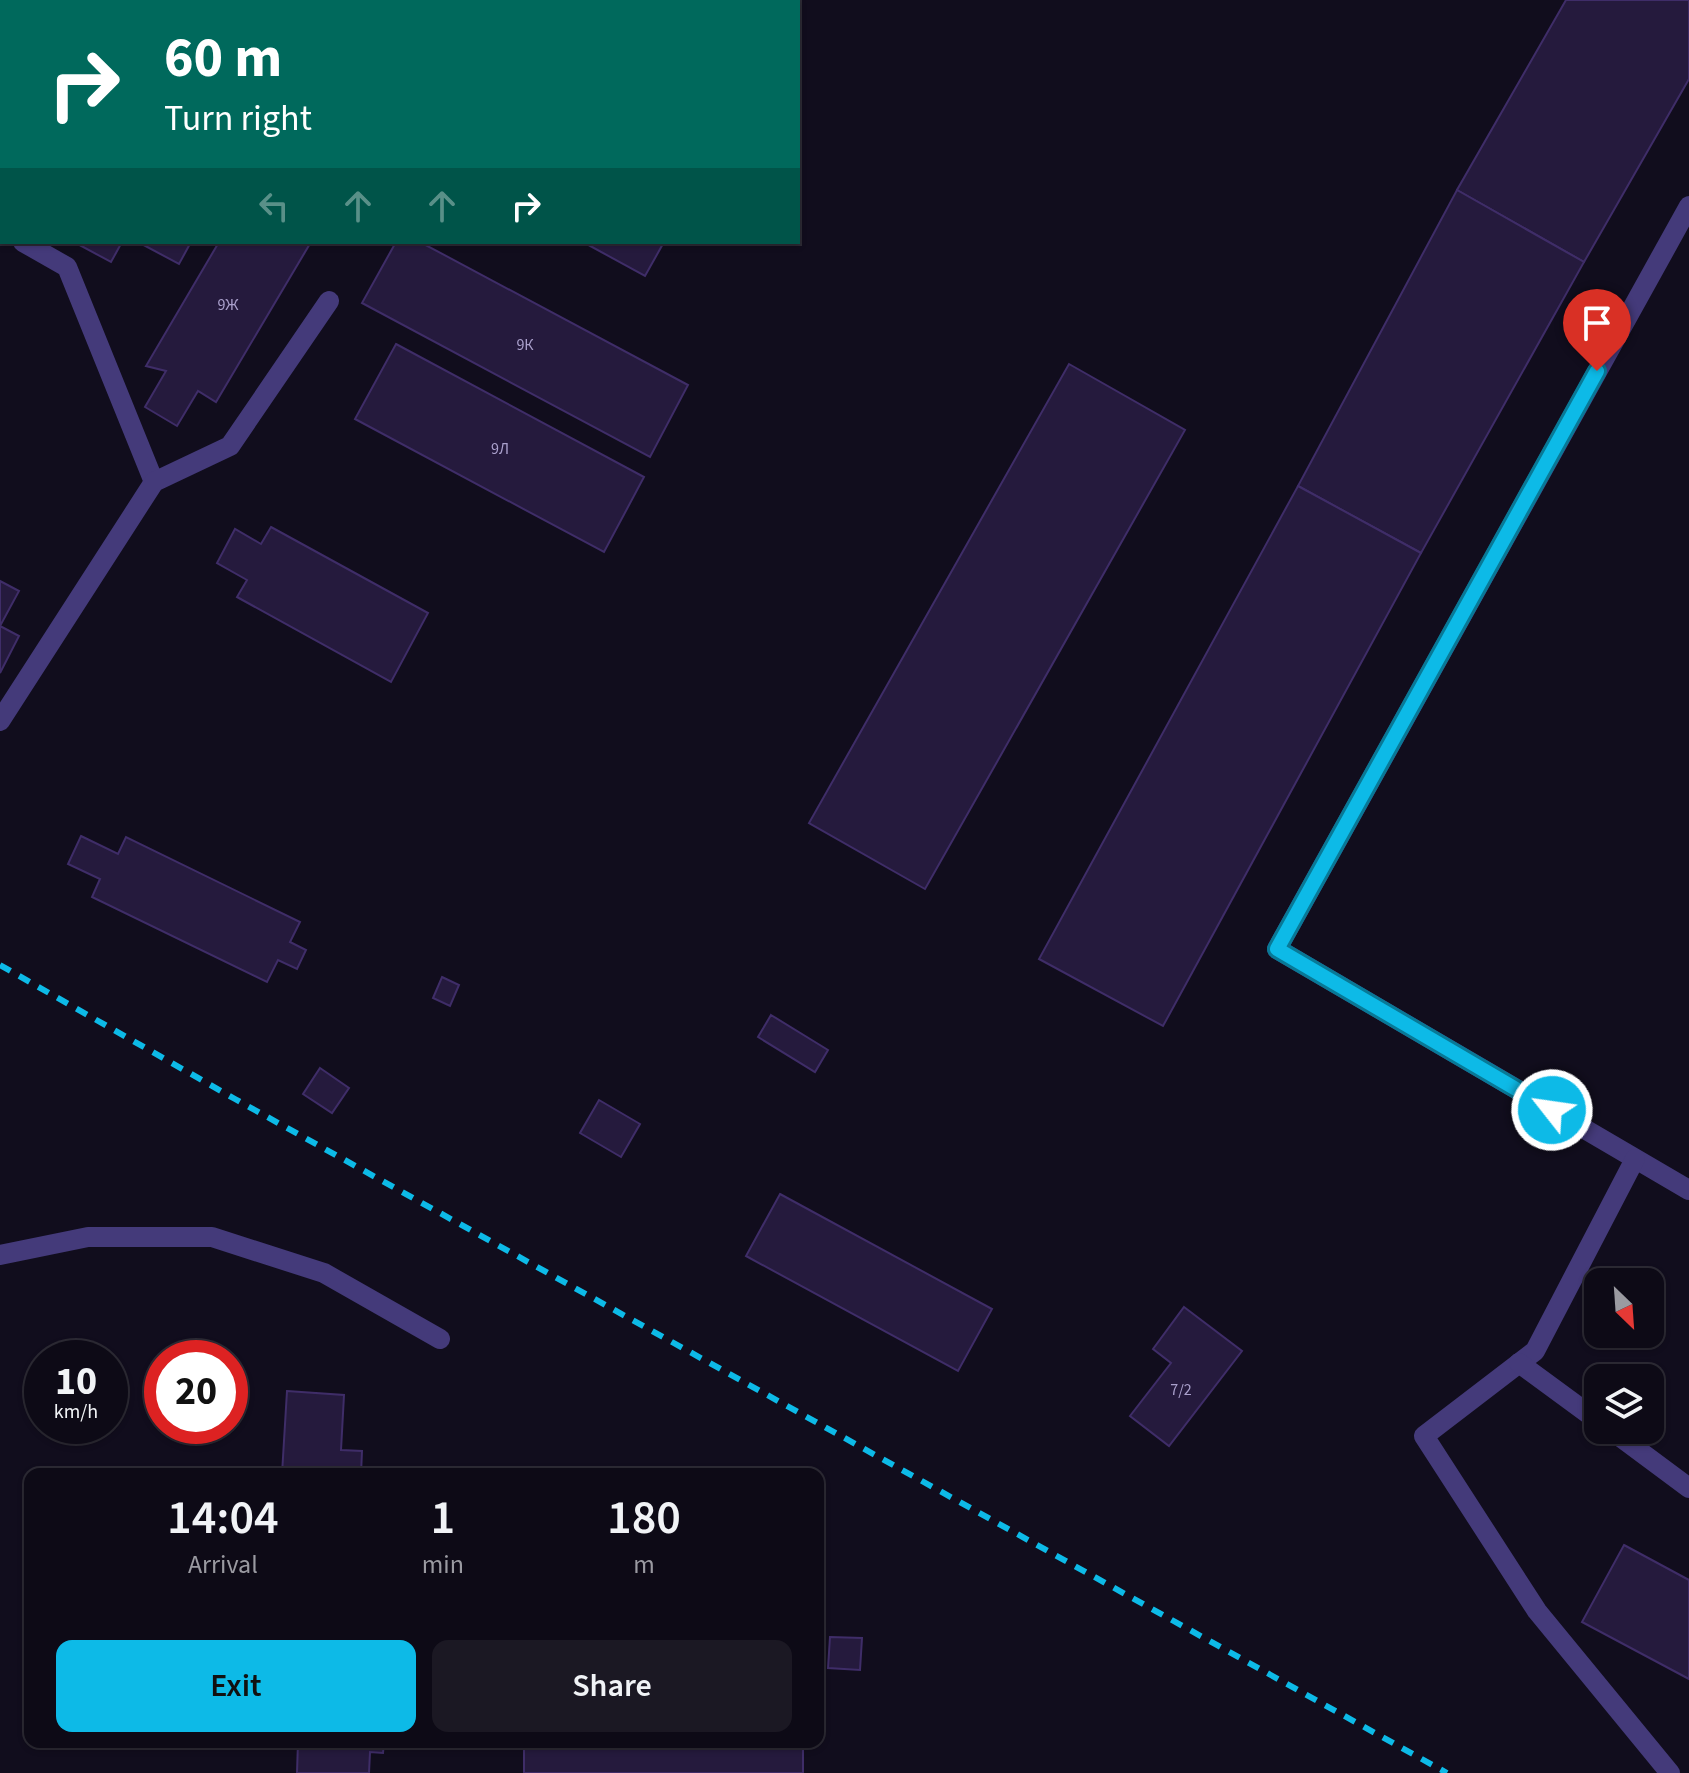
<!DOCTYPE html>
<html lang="en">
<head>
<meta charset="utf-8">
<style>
  :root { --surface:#0d0a16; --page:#1b1823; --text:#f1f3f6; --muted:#9a9aa1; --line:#2d2b35; --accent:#0dbae7 }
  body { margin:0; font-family:"Source Sans 3",sans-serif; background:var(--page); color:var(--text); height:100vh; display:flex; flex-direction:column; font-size:30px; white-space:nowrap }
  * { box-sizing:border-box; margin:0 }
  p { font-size:26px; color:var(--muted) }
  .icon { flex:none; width:44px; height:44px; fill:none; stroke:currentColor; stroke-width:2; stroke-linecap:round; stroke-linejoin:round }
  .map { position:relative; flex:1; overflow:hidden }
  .side { position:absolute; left:24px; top:1468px; width:800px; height:280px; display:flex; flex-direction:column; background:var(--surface); border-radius:16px; box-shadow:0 2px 6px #0004,0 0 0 2px var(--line) }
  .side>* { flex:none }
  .hud { position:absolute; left:0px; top:0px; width:800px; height:244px; box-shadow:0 2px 6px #0004,0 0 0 2px var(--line); background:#00695c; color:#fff; overflow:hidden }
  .needle { width:52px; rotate:155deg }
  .controls { position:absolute; left:1584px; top:1268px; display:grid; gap:16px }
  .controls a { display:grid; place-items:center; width:80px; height:80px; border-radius:16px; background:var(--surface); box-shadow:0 2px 6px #0004,0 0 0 2px var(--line); font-size:40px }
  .speed { position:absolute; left:24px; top:1340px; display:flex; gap:16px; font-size:40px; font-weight:700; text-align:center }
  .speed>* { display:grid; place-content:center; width:104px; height:104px; border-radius:50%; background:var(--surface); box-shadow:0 2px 6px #0004,0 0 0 2px var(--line); line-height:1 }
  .speed small { font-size:20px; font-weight:400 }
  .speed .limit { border:12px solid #d22; background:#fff; color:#111 }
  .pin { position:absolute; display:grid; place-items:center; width:68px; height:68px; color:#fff; margin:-82px -34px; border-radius:50% 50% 50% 0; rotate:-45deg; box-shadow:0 0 8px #0007 }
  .pin .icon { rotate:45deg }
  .me { position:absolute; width:88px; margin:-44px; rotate:300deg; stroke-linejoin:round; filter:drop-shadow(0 0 6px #0008) }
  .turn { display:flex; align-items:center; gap:28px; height:168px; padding:0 32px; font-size:36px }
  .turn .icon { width:104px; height:104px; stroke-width:2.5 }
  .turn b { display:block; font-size:56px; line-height:68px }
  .lanes { display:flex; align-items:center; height:76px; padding:0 32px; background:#0003; justify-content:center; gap:40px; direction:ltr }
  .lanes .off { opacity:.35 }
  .eta { display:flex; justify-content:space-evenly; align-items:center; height:136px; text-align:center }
  .eta b { font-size:48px; font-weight:600; line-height:56px }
  .cta { display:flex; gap:16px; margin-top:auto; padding:16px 32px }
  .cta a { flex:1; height:92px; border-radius:16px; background:var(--accent); color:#111; font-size:32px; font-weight:600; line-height:92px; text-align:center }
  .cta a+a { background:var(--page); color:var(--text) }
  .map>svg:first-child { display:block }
</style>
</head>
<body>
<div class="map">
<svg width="1689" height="1773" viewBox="0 0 1689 1773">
  <rect width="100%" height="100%" fill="#110d1d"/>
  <!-- building -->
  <g fill="#251a3d" stroke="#3f2d68" stroke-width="2">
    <polygon points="1566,0 1689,0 1689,79 1584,262 1457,190"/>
    <polygon points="2,134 2,203 0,202"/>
    <polygon points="1457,190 1584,262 1421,553 1298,486"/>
    <polygon points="74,242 122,242 111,262"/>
    <polygon points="138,242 191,242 179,264"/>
    <polygon points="219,242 311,242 216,402 198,391 177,426 145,407 166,371 146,366"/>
    <polygon points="396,242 420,242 688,385 650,457 362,303"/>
    <polygon points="583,242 664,242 645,276"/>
    <polygon points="396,344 644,477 604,552 355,419"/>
    <polygon points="1069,364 1185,430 925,889 809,823"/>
    <polygon points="1298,486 1421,553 1163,1026 1039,959"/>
    <polygon points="271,527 428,613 391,682 237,597 247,580 217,563 235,529 261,544"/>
    <polygon points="0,581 19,591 0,626 19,636 0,673"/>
    <polygon points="81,836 118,854 126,837 300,922 290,942 306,950 297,969 278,960 267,982 92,897 100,879 68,864"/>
    <polygon points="442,977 459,985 450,1006 433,998"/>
    <polygon points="771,1015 828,1050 815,1072 758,1037"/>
    <polygon points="320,1068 349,1088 332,1113 303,1094"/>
    <polygon points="599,1100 640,1124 621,1157 580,1133"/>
    <polygon points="780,1194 992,1309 958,1371 746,1256"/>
    <polygon points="1184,1307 1242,1351 1169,1446 1130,1416 1171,1363 1153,1349"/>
    <polygon points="287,1391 344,1395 341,1450 362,1451 361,1474 282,1474"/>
    <polygon points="1624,1545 1689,1580 1689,1679 1582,1622"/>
    <polygon points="830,1637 862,1638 860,1670 828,1668"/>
    <polygon points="298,1742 384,1742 383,1753 370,1752 369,1773 297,1773"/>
    <rect x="524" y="1742" width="279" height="31"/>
  </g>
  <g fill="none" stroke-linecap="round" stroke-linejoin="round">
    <!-- minor -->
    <g stroke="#443a7a" stroke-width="20">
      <polyline points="1689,206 1277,949 1689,1190"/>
      <polyline points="0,229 2,230"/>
      <polyline points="23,242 67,267 154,482"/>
      <polyline points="0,721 154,482 230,446 329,301"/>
      <polyline points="1635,1159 1535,1351 1424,1436 1537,1611 1670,1773"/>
      <polyline points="0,1255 88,1237 212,1237 324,1273 440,1339"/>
      <polyline points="1519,1363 1598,1421"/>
      <polyline points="1611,1430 1689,1488"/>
    </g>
    <!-- rail -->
    <polyline stroke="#0dbae7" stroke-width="6" stroke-dasharray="12 10" stroke-linecap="butt" points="0,965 235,1099 1447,1773"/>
  </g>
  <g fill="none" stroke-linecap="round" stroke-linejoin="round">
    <defs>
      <polyline id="route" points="1552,1110 1277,949 1597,371"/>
    </defs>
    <!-- route casing -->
    <use href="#route" stroke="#087996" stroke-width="20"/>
    <!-- route -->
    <use href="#route" stroke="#0dbae7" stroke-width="14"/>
  </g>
  <g text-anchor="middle" stroke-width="8" stroke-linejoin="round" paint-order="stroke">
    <!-- number labels -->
    <g font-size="16" fill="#aaa0cc">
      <text x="228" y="310">9Ж</text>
      <text x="525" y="350">9К</text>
      <text x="500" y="454">9Л</text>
      <text x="1181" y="1395">7/2</text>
    </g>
  </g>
</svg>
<div class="controls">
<a><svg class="needle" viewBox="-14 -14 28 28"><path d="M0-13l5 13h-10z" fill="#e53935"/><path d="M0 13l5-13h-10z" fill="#9a9aa1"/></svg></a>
<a><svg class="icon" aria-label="layers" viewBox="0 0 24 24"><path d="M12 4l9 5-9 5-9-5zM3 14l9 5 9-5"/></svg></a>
</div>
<div class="speed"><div>10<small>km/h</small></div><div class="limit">20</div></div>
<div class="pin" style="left:1597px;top:371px;background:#d93025"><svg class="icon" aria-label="arrive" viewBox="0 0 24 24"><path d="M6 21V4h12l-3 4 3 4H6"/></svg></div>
<svg class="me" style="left:1552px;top:1110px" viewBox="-20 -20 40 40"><circle r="17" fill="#0dbae7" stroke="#fff" stroke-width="3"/><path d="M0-11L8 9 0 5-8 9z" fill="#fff"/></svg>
<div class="hud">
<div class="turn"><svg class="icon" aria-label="right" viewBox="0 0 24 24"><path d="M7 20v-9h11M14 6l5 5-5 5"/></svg><div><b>60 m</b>Turn right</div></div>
<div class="lanes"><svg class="icon off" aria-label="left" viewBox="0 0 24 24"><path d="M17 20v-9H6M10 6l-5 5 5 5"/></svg><svg class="icon off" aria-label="ahead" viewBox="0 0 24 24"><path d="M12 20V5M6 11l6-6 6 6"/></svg><svg class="icon off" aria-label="ahead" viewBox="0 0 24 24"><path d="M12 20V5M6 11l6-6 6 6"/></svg><svg class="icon" aria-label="right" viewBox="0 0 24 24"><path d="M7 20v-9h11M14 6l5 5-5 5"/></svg></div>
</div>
<section class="side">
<div class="eta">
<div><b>14:04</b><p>Arrival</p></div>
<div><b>1</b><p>min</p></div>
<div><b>180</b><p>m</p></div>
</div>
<div class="cta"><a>Exit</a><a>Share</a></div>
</section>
</div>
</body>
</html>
